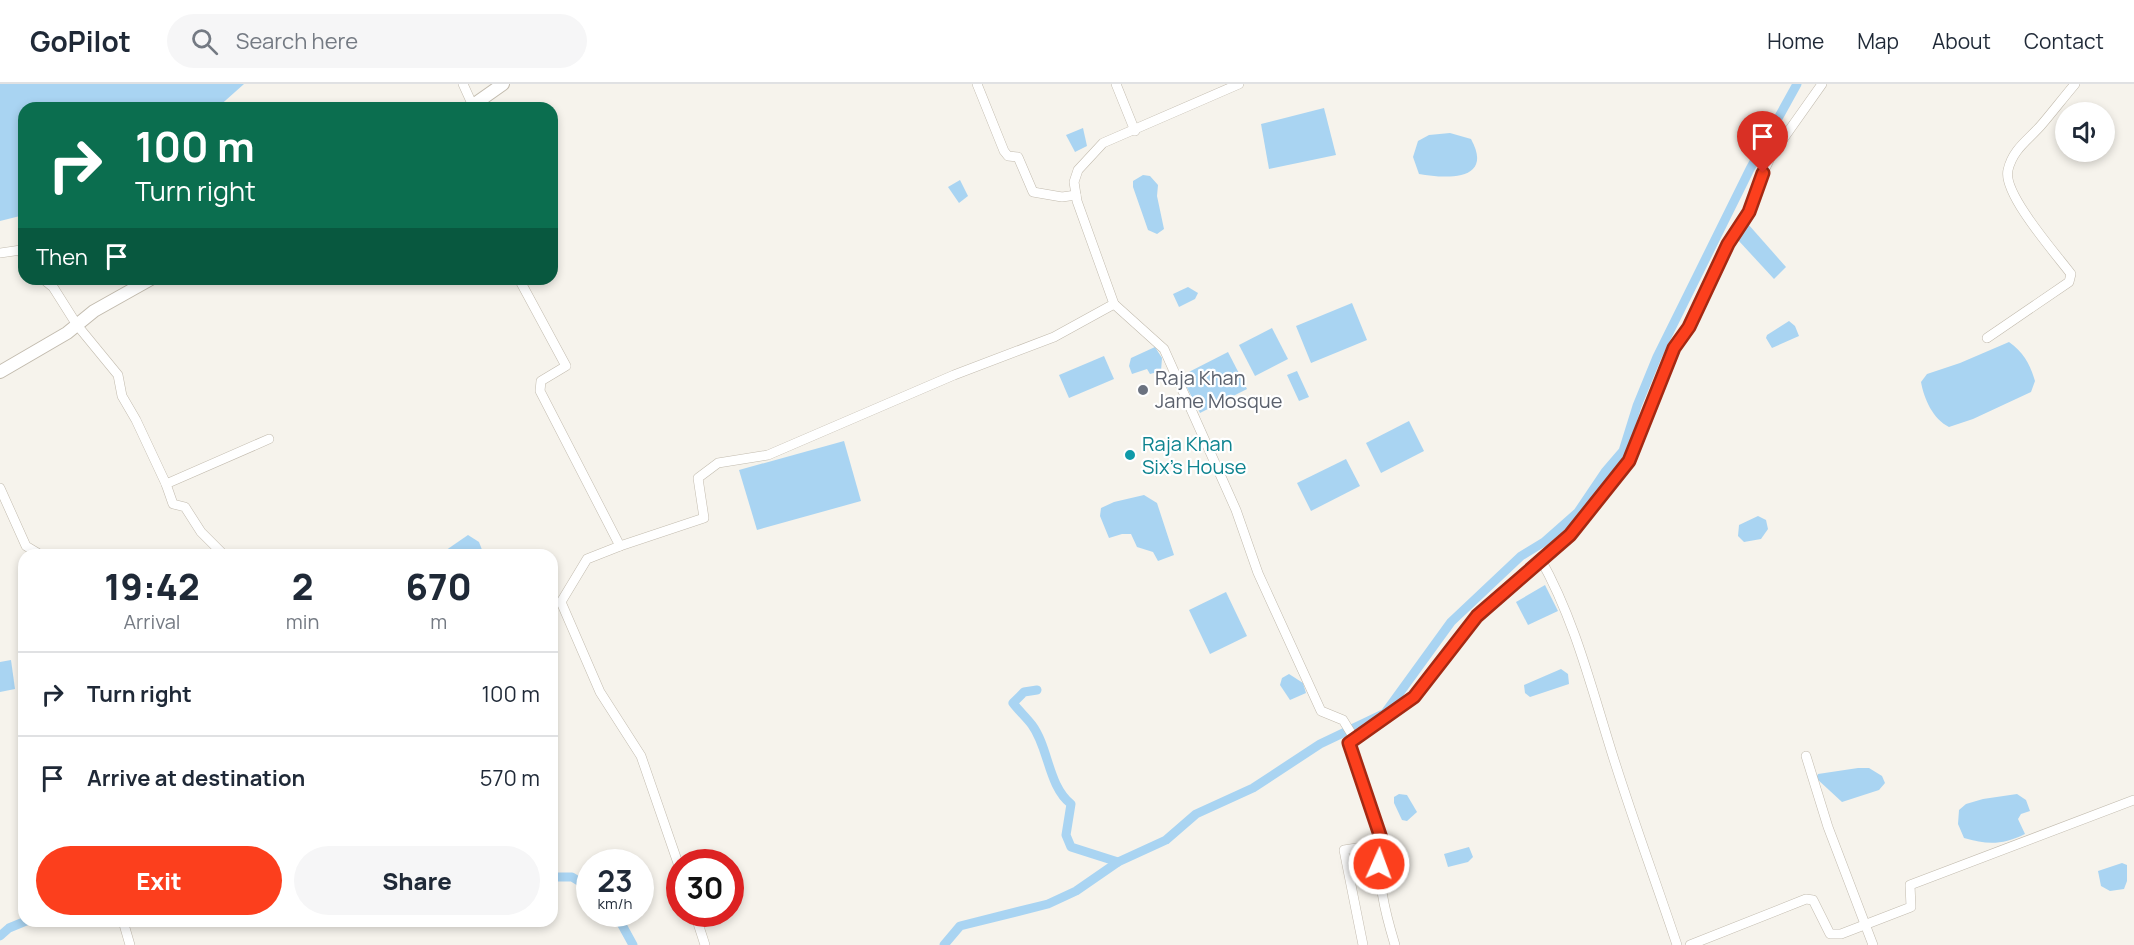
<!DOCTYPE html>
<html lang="en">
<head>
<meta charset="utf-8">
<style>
  :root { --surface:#fff; --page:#f6f6f7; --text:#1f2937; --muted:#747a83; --line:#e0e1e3; --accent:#fc3f1d }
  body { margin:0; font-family:Manrope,sans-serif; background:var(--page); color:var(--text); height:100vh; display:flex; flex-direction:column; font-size:22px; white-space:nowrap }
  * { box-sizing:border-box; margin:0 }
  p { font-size:20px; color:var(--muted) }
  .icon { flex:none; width:33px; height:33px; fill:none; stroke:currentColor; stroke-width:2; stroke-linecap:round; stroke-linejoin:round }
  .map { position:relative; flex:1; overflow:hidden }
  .sheet { position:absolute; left:18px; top:465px; width:540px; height:378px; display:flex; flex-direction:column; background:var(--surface); border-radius:18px; box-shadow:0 3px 9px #0003 }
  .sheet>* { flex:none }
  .guide { position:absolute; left:18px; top:18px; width:540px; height:183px; border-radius:18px; box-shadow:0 3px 9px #0003; background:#0b6e4f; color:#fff; overflow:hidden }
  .fabs { position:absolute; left:2055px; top:18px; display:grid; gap:12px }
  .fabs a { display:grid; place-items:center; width:60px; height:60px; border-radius:50%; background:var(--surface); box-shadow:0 3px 9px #0003; font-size:30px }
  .speed { position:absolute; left:576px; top:765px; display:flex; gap:12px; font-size:30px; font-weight:700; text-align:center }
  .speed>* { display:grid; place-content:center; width:78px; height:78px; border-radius:50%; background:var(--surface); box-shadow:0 3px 9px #0003; line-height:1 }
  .speed small { font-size:15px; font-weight:400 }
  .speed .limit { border:9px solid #d22; background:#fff; color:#111 }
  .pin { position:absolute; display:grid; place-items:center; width:51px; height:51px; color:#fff; margin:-62px -26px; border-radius:50% 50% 50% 0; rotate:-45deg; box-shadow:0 0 6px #0007 }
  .pin .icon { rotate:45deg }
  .me { position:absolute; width:66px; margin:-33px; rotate:2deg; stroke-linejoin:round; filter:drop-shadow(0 0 4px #0008) }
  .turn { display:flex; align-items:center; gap:21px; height:126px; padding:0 18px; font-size:27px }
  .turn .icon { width:78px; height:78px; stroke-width:2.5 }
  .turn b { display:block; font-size:42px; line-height:51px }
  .then { display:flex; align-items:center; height:57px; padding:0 18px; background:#0003; gap:12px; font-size:22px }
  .eta { display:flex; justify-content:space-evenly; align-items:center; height:102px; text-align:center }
  .eta b { font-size:36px; font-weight:800; line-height:42px }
  .primary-button { display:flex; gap:12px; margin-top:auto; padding:12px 18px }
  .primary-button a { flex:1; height:69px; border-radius:36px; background:var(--accent); color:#fff; font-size:24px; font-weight:800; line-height:69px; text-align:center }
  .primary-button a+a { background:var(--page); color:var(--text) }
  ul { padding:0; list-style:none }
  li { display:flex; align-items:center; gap:18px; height:84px; padding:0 18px; border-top:2px solid var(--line) }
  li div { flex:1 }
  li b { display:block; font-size:22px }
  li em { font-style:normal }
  header { display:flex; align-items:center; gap:36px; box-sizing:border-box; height:84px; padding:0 30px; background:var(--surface); border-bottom:2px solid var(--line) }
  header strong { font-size:28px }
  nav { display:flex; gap:33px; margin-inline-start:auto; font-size:21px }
  .search { width:420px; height:54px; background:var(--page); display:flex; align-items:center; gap:15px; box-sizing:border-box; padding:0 21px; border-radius:33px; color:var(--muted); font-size:22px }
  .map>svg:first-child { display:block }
</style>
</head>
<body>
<header>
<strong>GoPilot</strong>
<div class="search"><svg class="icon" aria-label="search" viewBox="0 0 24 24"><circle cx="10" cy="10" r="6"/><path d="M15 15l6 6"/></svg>Search here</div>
<nav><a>Home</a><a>Map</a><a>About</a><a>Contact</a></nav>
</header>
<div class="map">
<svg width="2134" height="861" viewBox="0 0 2134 861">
  <rect width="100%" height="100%" fill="#f6f3ec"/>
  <!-- water -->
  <g fill="#a9d4f2">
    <polygon points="0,0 244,0 217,24 24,24 24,131 0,137"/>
    <polygon points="1324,24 1336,71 1269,85 1261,40"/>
    <polygon points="1083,44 1087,62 1075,68 1066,51"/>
    <path d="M 1450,49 L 1471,55 C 1494,97 1447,95 1419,90 L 1413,73 L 1418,57 L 1429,51 Z"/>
    <polygon points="1143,91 1150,92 1158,101 1157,112 1164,145 1157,150 1148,146 1133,103 1133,97"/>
    <polygon points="960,96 968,112 959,119 948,103"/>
    <polygon points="1748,140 1786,183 1774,195 1738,156"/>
    <polygon points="1188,203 1198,209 1195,215 1179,223 1173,210"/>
    <polygon points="1352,219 1367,256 1311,279 1296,242"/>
    <polygon points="1789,237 1795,242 1799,252 1772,264 1766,254 1767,251"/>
    <polygon points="1272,244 1288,275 1255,292 1239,261"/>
    <path d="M 2009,258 C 2024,269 2030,280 2035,297 L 2031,308 L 1973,335 L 1949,343 C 1933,335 1924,315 1921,298 L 1927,290 L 1960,279 Z"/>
    <polygon points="1155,263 1162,274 1161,287 1150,290 1147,285 1132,290 1129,282 1131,274"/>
    <polygon points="1228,268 1247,305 1200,329 1181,292"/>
    <polygon points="1104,272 1114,295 1069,314 1059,291"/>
    <polygon points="1297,287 1309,313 1299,317 1287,291"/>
    <polygon points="1409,337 1424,367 1381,389 1366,359"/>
    <polygon points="844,357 861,417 757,446 739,386"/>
    <polygon points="1346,375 1360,402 1311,427 1297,399"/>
    <polygon points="1144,411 1157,419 1174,471 1158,477 1153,468 1137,463 1131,450 1122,450 1109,454 1100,432 1101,424 1114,418"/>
    <polygon points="1758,432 1766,436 1768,445 1761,455 1744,458 1738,452 1739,441"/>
    <polygon points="468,451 479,458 484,471 439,471"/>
    <polygon points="1545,501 1558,527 1528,541 1516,518"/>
    <polygon points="1226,508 1247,552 1210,570 1189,526"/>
    <polygon points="11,576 15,605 0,608 0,578"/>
    <polygon points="1561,585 1568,590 1569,600 1530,613 1525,609 1524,601"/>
    <polygon points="1289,590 1303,599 1306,609 1290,616 1280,601 1282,594"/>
    <polygon points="1858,684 1869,684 1882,692 1885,699 1879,706 1842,718 1816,694 1818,690"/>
    <polygon points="1399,710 1407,711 1417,728 1407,737 1402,736 1394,719 1394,713"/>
    <path d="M 2017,710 L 2026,716 L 2030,727 L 2021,730 L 2018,735 L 2025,750 C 2002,761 1988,761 1964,754 L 1958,740 L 1959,726 L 1966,720 L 1983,715 Z"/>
    <polygon points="1469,763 1473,773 1468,778 1448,783 1444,770"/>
    <polygon points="2122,779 2127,781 2127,797 2124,805 2110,807 2101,802 2098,787"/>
  </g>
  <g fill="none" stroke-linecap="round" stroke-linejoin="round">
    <!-- canal -->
    <g stroke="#a9d4f2" stroke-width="9">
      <path d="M 1037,606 L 1024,608 L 1013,619 C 1019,627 1026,633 1032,641 C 1049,664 1048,702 1071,720 L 1066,751 L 1071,763 L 1118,778"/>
      <polyline points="552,793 572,793 590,804"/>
      <polyline points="616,830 633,861"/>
      <polyline points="109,837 113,837"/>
      <polyline points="0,852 9,844 26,837"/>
      <polyline points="944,861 960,842 1048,820 1076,807 1118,778 1166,756 1196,730 1253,704 1320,660 1385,629 1451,538 1521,472 1544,458 1578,428 1605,388 1623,367 1637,322 1657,273 1750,85 1797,0"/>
    </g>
    <defs>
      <g id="minor">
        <polyline points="463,0 473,22"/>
        <polyline points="977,0 1004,67 1008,72 1018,73 1033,108 1062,113 1076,111"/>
        <polyline points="1116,0 1135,47"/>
        <polyline points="0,169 21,166 24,175"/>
        <polyline points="43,195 53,203 77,241 118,291 122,312 136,336 166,400 269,355"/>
        <polyline points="519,195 566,282 541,297 540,307 620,462 587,475 561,518 600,608 641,672 680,785"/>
        <polyline points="1114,220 1164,265 1236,426 1258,489 1321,627 1343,636 1354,654"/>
        <path d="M 1987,254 L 2069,198 L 2071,190 C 2056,170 2002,109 2008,86 C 2013,64 2030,55 2043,39 C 2054,26 2064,13 2075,0"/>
        <polyline points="166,400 173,420 185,423 201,448 224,471"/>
        <polyline points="0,404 26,462 41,471"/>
        <polyline points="620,462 704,434 698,394 718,379 768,371 954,291 1054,253 1114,220 1077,117 1074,98 1078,86 1103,59 1239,0"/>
        <path d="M 1540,474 C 1572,531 1588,591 1607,653 C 1628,723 1654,792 1677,861"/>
        <polyline points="1806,672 1828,743 1873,861"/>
        <path d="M 1382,760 C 1376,794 1385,828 1395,861"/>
        <polyline points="695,830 705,861"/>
        <polyline points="123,837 130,861"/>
        <polyline points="1363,861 1344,766 1382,760 1349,659 1414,613 1477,532 1570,451 1629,377 1674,264 1689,243 1728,161 1749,128 1755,106 1771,72 1822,0"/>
        <polyline points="1690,861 1806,815 1813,816 1830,850 1841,850 1911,823 1910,801 2134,716"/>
      </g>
      <g id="tertiary">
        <polyline points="469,24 503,0"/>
        <polyline points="0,288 67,249 94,227 151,195"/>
      </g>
    </defs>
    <!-- minor casing -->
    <use href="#minor" stroke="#c2bbae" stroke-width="10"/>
    <!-- tertiary casing -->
    <use href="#tertiary" stroke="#c2bbae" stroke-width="14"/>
    <!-- minor -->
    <use href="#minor" stroke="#fff" stroke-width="9"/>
    <!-- tertiary -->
    <use href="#tertiary" stroke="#fff" stroke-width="12"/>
  </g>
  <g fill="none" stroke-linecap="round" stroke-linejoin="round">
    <defs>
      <polyline id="route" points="1379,780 1383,760 1349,659 1414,613 1477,532 1570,451 1629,377 1674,264 1689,243 1728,160 1749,128 1763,89"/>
    </defs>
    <!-- route casing -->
    <use href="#route" stroke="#a42913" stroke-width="15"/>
    <!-- route -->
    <use href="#route" stroke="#fc3f1d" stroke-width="10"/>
  </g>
  <!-- markers -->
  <circle fill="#6b7280" stroke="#fff" stroke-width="2" cx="1143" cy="306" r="6"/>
  <circle fill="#0f9aa8" stroke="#fff" stroke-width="2" cx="1130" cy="371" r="6"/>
  <g text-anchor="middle" stroke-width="4.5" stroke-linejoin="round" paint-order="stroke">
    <!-- worship labels -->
    <g font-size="20" fill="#5b616d" stroke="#fff" text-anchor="start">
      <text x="1155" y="301">Raja Khan<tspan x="1155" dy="23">Jame Mosque</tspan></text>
    </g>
    <!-- culture labels -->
    <g font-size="20" fill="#0d838f" stroke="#fff" text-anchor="start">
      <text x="1142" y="367">Raja Khan<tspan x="1142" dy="23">Six's House</tspan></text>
    </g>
  </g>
</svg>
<div class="fabs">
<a><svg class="icon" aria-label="sound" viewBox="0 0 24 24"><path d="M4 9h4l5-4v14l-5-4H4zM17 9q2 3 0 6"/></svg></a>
</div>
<div class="speed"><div>23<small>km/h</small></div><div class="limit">30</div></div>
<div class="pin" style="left:1763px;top:89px;background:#d93025"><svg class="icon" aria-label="arrive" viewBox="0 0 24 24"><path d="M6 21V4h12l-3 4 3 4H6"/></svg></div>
<svg class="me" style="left:1379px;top:780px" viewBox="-20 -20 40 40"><circle r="17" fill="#fc3f1d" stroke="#fff" stroke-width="3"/><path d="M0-11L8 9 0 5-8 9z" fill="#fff"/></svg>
<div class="guide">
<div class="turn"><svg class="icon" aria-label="right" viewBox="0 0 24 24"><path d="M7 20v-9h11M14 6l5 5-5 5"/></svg><div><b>100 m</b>Turn right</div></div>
<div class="then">Then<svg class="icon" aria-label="arrive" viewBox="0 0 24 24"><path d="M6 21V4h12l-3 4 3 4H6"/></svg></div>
</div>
<section class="sheet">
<div class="eta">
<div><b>19:42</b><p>Arrival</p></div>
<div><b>2</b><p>min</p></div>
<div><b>670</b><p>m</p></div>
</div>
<ul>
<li><svg class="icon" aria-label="right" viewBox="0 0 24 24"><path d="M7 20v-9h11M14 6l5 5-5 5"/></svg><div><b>Turn right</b></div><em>100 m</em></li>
<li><svg class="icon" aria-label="arrive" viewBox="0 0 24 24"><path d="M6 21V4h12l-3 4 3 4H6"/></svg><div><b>Arrive at destination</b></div><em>570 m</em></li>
</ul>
<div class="primary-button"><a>Exit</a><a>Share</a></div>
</section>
</div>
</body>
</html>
